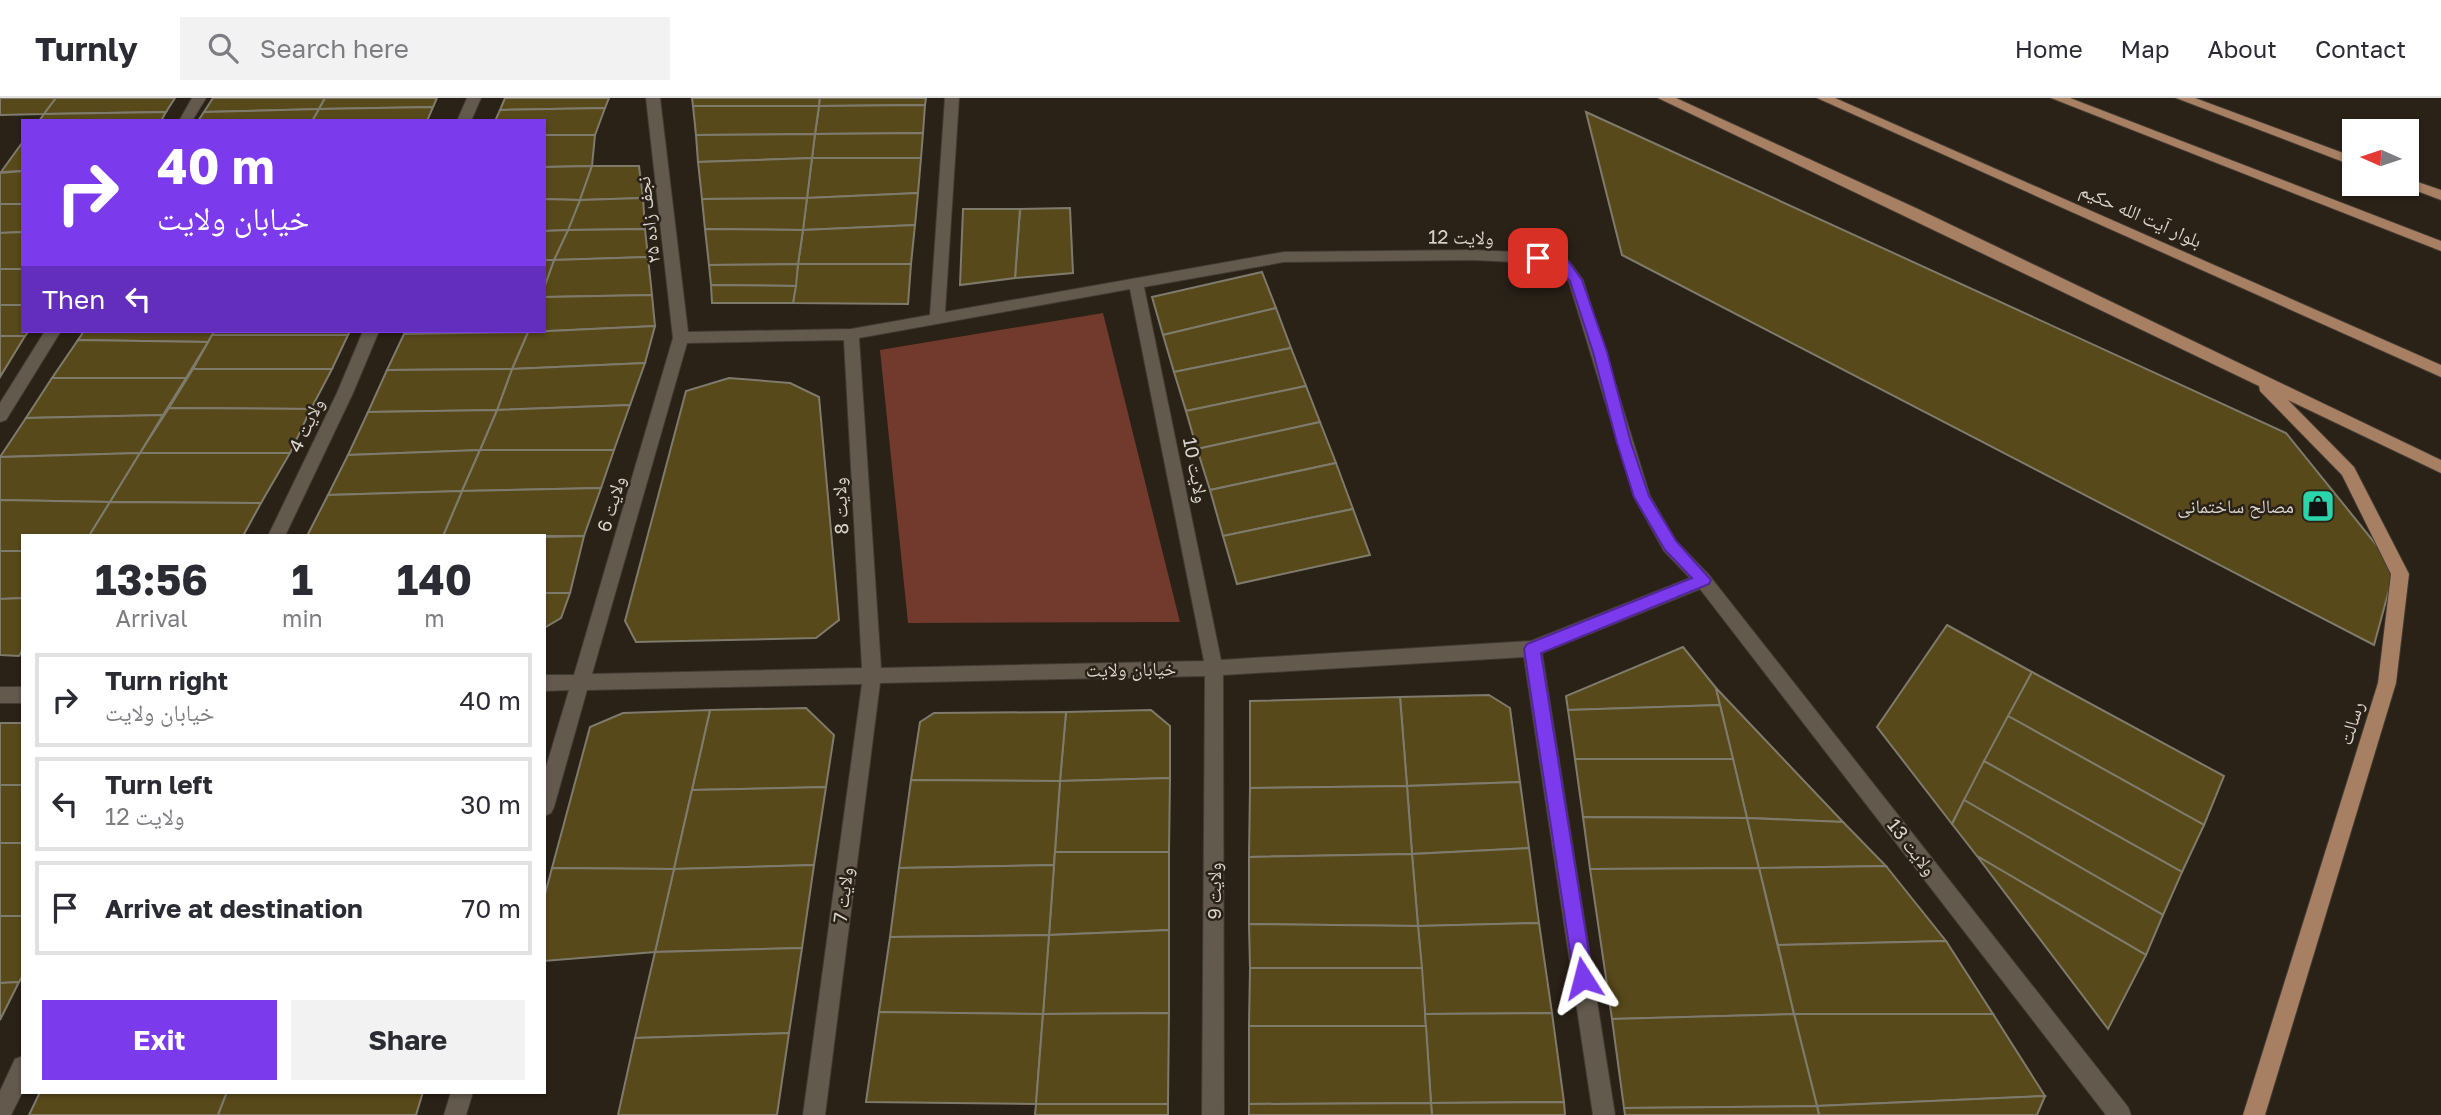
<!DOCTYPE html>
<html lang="en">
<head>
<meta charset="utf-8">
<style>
  :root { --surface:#fff; --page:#f2f2f3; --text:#2b2b33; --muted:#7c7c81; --line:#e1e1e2; --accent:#7c3aed }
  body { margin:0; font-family:"Golos Text","Noto Naskh Arabic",sans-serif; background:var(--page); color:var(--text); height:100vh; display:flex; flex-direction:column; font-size:26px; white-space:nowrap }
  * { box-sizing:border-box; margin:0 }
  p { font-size:23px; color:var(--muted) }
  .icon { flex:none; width:38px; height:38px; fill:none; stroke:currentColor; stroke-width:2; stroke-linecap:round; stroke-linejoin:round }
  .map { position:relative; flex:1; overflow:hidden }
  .panel { position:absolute; left:21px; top:436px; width:525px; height:560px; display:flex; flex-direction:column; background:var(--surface); border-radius:0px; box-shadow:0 2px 5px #0004 }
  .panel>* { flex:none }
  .banner { position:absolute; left:21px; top:21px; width:525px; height:214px; border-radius:0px; box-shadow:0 2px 5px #0004; background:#7c3aed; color:#fff; overflow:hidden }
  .needle { width:46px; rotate:273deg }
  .tools { position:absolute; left:2342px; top:21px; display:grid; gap:14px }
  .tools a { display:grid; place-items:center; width:77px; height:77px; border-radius:0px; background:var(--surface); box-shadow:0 2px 5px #0004; font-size:35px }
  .pin { position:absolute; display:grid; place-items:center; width:60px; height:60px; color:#fff; margin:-30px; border-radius:14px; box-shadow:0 4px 10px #0006 }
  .me { position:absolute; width:77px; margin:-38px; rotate:351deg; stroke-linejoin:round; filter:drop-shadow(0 0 5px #0008) }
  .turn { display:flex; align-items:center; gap:24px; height:147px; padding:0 21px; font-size:32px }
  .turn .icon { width:91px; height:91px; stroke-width:2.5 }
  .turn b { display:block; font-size:49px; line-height:60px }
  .then { display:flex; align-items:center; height:66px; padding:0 21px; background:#0003; gap:14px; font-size:26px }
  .eta { display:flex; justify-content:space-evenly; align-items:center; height:119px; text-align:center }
  .eta b { font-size:42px; font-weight:700; line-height:49px }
  .action { display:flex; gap:14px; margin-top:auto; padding:14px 21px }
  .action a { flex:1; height:80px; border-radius:0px; background:var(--accent); color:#fff; font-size:28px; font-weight:700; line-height:80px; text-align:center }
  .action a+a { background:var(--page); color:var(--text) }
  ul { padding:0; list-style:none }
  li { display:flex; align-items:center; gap:21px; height:94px; margin:0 14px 10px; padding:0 7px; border:4px solid var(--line); border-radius:0px }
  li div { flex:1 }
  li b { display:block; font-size:26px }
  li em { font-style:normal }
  header { display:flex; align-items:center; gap:42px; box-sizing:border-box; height:98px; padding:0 35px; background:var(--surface); border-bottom:2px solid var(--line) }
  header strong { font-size:33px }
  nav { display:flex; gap:38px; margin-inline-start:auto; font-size:24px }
  .search { width:490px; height:63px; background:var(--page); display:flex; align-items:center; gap:18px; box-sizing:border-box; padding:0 24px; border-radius:0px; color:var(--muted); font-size:26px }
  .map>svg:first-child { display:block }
</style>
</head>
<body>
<header>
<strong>Turnly</strong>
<div class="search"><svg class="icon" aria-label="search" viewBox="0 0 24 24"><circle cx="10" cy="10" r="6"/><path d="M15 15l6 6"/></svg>Search here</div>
<nav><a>Home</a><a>Map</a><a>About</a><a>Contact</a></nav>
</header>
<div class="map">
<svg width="2441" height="1017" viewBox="0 0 2441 1017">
  <rect width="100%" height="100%" fill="#2a2117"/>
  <!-- green -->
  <polygon fill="#713a2d" points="1103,215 1180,524 908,525 880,252"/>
  <!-- building -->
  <g fill="#57491a" stroke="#7f7b6c" stroke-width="2">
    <polygon points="0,0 56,0 44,16 0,17"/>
    <polygon points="56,0 175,0 166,14 44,16"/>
    <polygon points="213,0 325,0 319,11 204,14"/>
    <polygon points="325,0 437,0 433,9 319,11"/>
    <polygon points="505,0 609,0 605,10 500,12"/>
    <polygon points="692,0 820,0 819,8 693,8"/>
    <polygon points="820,0 926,0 925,7 819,8"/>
    <polygon points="925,7 923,35 815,36 819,8"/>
    <polygon points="693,8 819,8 815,36 696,37"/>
    <polygon points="433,9 427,23 312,23 319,11"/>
    <polygon points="605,10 595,37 544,37 544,23 495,23 500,12"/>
    <polygon points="319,11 312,23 198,23 204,14"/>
    <polygon points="166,14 161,23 39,23 44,16"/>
    <polygon points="1586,14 2286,335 2395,470 2374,547 1622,157"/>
    <polygon points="923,35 921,60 812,60 815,36"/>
    <polygon points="815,36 812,60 698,64 696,37"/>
    <polygon points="544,37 595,37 592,68 544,69"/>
    <polygon points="22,45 23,73 1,74"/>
    <polygon points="812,60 921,60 918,95 807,100"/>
    <polygon points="812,60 807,100 702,101 698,64"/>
    <polygon points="592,68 580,102 544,101 544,69"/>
    <polygon points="592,68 639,68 643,100 580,102"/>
    <polygon points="23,73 23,106 0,106 0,75"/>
    <polygon points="918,95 915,127 803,132 807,100"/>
    <polygon points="643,100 645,131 568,132 580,102"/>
    <polygon points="807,100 803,132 705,131 702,101"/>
    <polygon points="544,101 580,102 568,132 544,133"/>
    <polygon points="0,106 23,106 23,134 0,135"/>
    <polygon points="1070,110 1073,175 1015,180 1020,111"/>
    <polygon points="963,111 1020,111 1015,180 960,187"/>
    <polygon points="915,127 911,166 798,166 803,132"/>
    <polygon points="645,131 648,159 554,162 568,132"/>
    <polygon points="705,131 803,132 798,166 709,167"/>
    <polygon points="568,132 554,162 544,162 544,133"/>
    <polygon points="23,134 23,171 0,171 0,135"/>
    <polygon points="648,159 652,197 544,199 544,190 554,162"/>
    <polygon points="544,162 554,162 544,190"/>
    <polygon points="798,166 911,166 908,206 793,205"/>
    <polygon points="798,166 796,188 711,187 709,167"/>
    <rect x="0" y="171" width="23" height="36"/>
    <polygon points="1262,174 1276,210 1163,237 1152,199"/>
    <polygon points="711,187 796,188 793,205 712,205"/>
    <polygon points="652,197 655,228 528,234 544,233 544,199"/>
    <polygon points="0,207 23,207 23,233 29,233 25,238 0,238"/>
    <polygon points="1276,210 1291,250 1174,274 1163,237"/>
    <polygon points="655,228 645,265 512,271 528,234"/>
    <polygon points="84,233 215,233 208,244 78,242"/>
    <polygon points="215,233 350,233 348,237 212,237"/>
    <polygon points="405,233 529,233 404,236"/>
    <polygon points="528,234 512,271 387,272 404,236"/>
    <polygon points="212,237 348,237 332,271 193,271"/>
    <polygon points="0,238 25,238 0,279"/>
    <polygon points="78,242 208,244 186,280 52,280"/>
    <polygon points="1291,250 1306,288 1186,313 1174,274"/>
    <polygon points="645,265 630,307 497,312 512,271"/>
    <polygon points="193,271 332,271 311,311 169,310"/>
    <polygon points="512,271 497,312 368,314 387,272"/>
    <polygon points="52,280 186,280 163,317 26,320"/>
    <polygon points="729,280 790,285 819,299 839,522 816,540 636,544 625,523 686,293"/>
    <polygon points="1306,288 1320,324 1197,351 1186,313"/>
    <polygon points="630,307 614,352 480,352 497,312"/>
    <polygon points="169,310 311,311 290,355 140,355"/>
    <polygon points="497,312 480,352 348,357 368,314"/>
    <polygon points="163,317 140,355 0,359 26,320"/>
    <polygon points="1320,324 1336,365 1210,392 1197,351"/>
    <polygon points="480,352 462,393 328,397 348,357"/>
    <polygon points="480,352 614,352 601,390 462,393"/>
    <polygon points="140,355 110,404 0,402 0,359"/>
    <polygon points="140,355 290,355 261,405 110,404"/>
    <polygon points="1336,365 1353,411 1223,438 1210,392"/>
    <polygon points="601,390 584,438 443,438 462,393"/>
    <polygon points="462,393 443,438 307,438 328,397"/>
    <polygon points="0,402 110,404 89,438 23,438 23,453 0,453"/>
    <polygon points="110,404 261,405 243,438 89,438"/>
    <polygon points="1353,411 1370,457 1237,486 1223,438"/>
    <polygon points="584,438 570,495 544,495 544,439"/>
    <polygon points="0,453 23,453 23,500 0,501"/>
    <polygon points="544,495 570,495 561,520 544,530"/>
    <polygon points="23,500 23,551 19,558 0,557 0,501"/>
    <polygon points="1947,527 2032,574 1952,726 1877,629"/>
    <polygon points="1683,549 1716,590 1720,607 1568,612 1566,598"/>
    <polygon points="2032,574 2224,678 2204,727 2008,618"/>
    <polygon points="1716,590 1843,724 1747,720"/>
    <polygon points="1489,597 1510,610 1520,684 1407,688 1400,599"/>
    <polygon points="1400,599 1407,688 1250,690 1250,603"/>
    <polygon points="1720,607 1733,661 1575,661 1568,612"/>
    <polygon points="806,610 834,637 826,689 692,692 710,612"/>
    <polygon points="710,612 674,771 552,770 590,629 623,615"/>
    <polygon points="1151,612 1170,628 1170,680 1060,683 1066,614"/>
    <polygon points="1066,614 1060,683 911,682 920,624 934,615"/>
    <polygon points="2008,618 2204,727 2182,774 1984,663"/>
    <rect x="0" y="625" width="23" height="62"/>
    <polygon points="1575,661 1733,661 1747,720 1583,719"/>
    <polygon points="1984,663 2182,774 2163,817 1964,702"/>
    <polygon points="1170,680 1169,754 1055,754 1060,683"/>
    <polygon points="911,682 1060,683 1054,767 899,770"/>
    <polygon points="1520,684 1529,750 1412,756 1407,688"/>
    <rect x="0" y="687" width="23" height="58"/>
    <polygon points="1407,688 1412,756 1249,759 1250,690"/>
    <polygon points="826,689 814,767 674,771 692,692"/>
    <polygon points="1964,702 2163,817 2146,857 1977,758 1952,726"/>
    <polygon points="1583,719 1747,720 1759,770 1590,771"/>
    <polygon points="1747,720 1843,724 1886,768 1759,770"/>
    <rect x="0" y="745" width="23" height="73"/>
    <polygon points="1529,750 1539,825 1418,828 1412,756"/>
    <polygon points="1055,754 1169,754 1169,832 1049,837"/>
    <polygon points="1412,756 1418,828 1249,826 1249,759"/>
    <polygon points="1977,758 2146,857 2108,931"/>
    <polygon points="814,767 802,850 655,854 674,771"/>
    <polygon points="1054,767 1049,837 890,839 899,770"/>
    <polygon points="1886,768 1946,843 1778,847 1759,770"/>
    <polygon points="552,770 674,771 655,854 544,863 544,800"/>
    <polygon points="1759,770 1794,916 1612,921 1590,771"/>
    <polygon points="0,818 23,818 23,877 19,884 0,885"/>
    <polygon points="1539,825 1552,915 1425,916 1418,828"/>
    <polygon points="1249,826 1418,828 1422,870 1250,870"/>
    <polygon points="1169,832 1169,915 1043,916 1049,837"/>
    <polygon points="1049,837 1043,916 879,914 890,839"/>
    <polygon points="1946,843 1993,916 1794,916 1778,847"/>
    <polygon points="802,850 789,935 635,940 655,854"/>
    <polygon points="1250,870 1422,870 1426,928 1249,928"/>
    <polygon points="19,884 0,922 0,885"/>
    <polygon points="879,914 1043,916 1036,1006 866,1004"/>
    <polygon points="1169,915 1168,1006 1036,1006 1043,916"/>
    <polygon points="1552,915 1564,1004 1431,1005 1425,916"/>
    <polygon points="1794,916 1993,916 2045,998 1817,1008"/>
    <polygon points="1794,916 1817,1008 1624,1010 1612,921"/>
    <polygon points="1249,928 1426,928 1431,1005 1249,1006"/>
    <polygon points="789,935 777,1017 618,1017 635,940"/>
    <polygon points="40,994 227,994 218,1017 29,1017"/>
    <polygon points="227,994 423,994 416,1017 218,1017"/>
    <polygon points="2045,998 2037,1017 1819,1017 1817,1008"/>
    <polygon points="1564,1004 1565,1017 1432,1017 1431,1005"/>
    <polygon points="1431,1005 1432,1017 1249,1017 1249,1006"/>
    <polygon points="1036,1006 1168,1006 1168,1017 1035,1017"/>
    <polygon points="1817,1008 1819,1017 1625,1017 1624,1010"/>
  </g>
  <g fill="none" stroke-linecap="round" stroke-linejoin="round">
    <defs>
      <g id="minor">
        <polygon points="192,0 206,0 192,23 179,23"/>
        <polygon points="467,0 481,0 471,23 457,23"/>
        <path d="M 646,0 L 660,0 L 688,234 L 851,231 L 930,217 L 945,0 L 959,0 L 945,214 L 1284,154 L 1473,152 L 1538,155 L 1569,163 L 1583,182 L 1650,398 L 1676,443 L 1709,477 L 2128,1009 L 2131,1017 L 2106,1017 L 1700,491 L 1542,555 L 1615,1017 L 1593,1017 L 1524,559 L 1223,577 L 1224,1017 L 1202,1017 L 1205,578 L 880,585 L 825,1017 L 803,1017 L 862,586 L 587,592 L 554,709 L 551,715 L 544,718 L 544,676 L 569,592 L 544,593 L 544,577 L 574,577 L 673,240 ZM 1473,162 L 1538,165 L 1559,171 L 1569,184 L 1634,399 L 1664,453 L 1690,480 L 1531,543 L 1221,562 L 1144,189 L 1284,164 ZM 1130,191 L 1204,563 L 881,570 L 859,240 ZM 844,242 L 862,570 L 592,576 L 687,245 Z"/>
        <polygon points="45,233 61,233 6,322 0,324 0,305"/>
        <polygon points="363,233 379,233 353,295 285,438 268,438 337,295"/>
        <rect x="0" y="589" width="23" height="16"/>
        <polygon points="23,958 23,993 11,1017 0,1017 0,993 15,961"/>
        <polygon points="451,994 473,994 466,1017 444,1017"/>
      </g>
      <g id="major">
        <polygon points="1658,0 1676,0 1918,111 2441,362 2441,375 2288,302 2354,369 2409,476 2396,585 2265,1017 2243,1017 2378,585 2391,476 2342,377 2260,293 2259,288"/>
        <polygon points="1817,0 1835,0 2441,267 2441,279"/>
        <polygon points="2051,0 2070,0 2441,143 2441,153"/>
        <polygon points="2176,0 2195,0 2354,59 2354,68"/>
        <polygon points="2406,80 2441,92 2441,102 2401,87 2406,86"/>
      </g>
    </defs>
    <!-- minor casing -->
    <use href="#minor" stroke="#423b33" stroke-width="2"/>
    <!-- major casing -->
    <use href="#major" stroke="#423b33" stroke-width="2"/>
    <!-- minor -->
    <use href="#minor" fill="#63594d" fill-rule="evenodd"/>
    <!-- major -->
    <use href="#major" fill="#a77f62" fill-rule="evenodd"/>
  </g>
  <!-- route -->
  <polygon fill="#7c3aed" stroke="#51269a" stroke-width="2" points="1538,156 1569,164 1582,182 1607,254 1631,345 1649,398 1676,443 1711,482 1709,486 1541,555 1593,880 1590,886 1583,889 1577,886 1574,880 1524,551 1527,546 1692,480 1665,452 1634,399 1617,345 1593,254 1570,183 1559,171 1533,163 1533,157"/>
  <!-- icons -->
  <defs>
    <symbol id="shop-square" viewBox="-11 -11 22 22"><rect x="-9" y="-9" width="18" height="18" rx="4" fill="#2bd5ac" stroke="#2a2117"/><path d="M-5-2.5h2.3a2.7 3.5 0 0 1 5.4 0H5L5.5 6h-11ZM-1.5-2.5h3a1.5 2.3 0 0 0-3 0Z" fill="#111"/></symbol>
  </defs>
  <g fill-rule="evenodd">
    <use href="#shop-square" x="2299" y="389" width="38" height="38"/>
  </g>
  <g text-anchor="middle" stroke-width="5" stroke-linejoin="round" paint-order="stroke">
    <!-- street labels -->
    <g font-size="19" fill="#dad4cd" stroke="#2a2117">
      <text transform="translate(2141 117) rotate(24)" y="7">بلوار آیت الله حکیم</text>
      <text transform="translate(648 122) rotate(-97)" y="7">نجف زاده ۲۵</text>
      <text transform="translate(1461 139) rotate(1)" y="7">ولایت 12</text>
      <text transform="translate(306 327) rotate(-64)" y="7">ولایت 4</text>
      <text transform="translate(1196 372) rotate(79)" y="7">ولایت 10</text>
      <text transform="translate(611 406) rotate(-74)" y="7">ولایت 6</text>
      <text transform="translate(840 408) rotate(-93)" y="7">ولایت 8</text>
      <text transform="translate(1131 571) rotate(-1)" y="7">خیابان ولایت</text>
      <text transform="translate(2351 625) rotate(-73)" y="7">رسالت</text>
      <text transform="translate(1912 749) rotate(52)" y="7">ولایت 13</text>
      <text transform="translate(1214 793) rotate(-90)" y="7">ولایت 9</text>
      <text transform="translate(843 797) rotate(-83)" y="7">ولایت 7</text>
    </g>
    <!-- poi labels -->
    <g font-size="19" fill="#dad4cd" stroke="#2a2117" text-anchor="end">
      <text x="2294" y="415">مصالح ساختمانی</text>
    </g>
  </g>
</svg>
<div class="tools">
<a><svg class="needle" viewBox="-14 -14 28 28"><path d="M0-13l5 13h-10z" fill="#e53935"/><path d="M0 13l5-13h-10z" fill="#7c7c81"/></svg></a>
</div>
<div class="pin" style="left:1538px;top:160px;background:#d93025"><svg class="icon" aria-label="arrive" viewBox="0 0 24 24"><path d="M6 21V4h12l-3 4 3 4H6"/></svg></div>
<svg class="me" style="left:1583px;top:880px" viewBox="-20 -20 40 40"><path d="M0-17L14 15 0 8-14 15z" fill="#7c3aed" stroke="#fff" stroke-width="4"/></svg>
<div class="banner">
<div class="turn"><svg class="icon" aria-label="right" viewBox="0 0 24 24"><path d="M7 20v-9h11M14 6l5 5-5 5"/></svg><div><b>40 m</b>خیابان ولایت</div></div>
<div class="then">Then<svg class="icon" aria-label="left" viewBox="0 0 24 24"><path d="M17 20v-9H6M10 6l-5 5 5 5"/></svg></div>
</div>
<section class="panel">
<div class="eta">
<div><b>13:56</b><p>Arrival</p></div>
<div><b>1</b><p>min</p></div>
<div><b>140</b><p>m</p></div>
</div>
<ul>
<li><svg class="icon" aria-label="right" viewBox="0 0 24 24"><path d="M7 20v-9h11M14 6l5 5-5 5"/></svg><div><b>Turn right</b><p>خیابان ولایت</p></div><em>40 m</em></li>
<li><svg class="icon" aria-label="left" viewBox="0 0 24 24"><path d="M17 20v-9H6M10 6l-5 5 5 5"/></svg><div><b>Turn left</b><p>ولایت 12</p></div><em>30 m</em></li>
<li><svg class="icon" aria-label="arrive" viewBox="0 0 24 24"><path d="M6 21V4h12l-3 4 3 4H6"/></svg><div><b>Arrive at destination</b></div><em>70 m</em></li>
</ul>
<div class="action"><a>Exit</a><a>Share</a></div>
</section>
</div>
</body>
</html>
